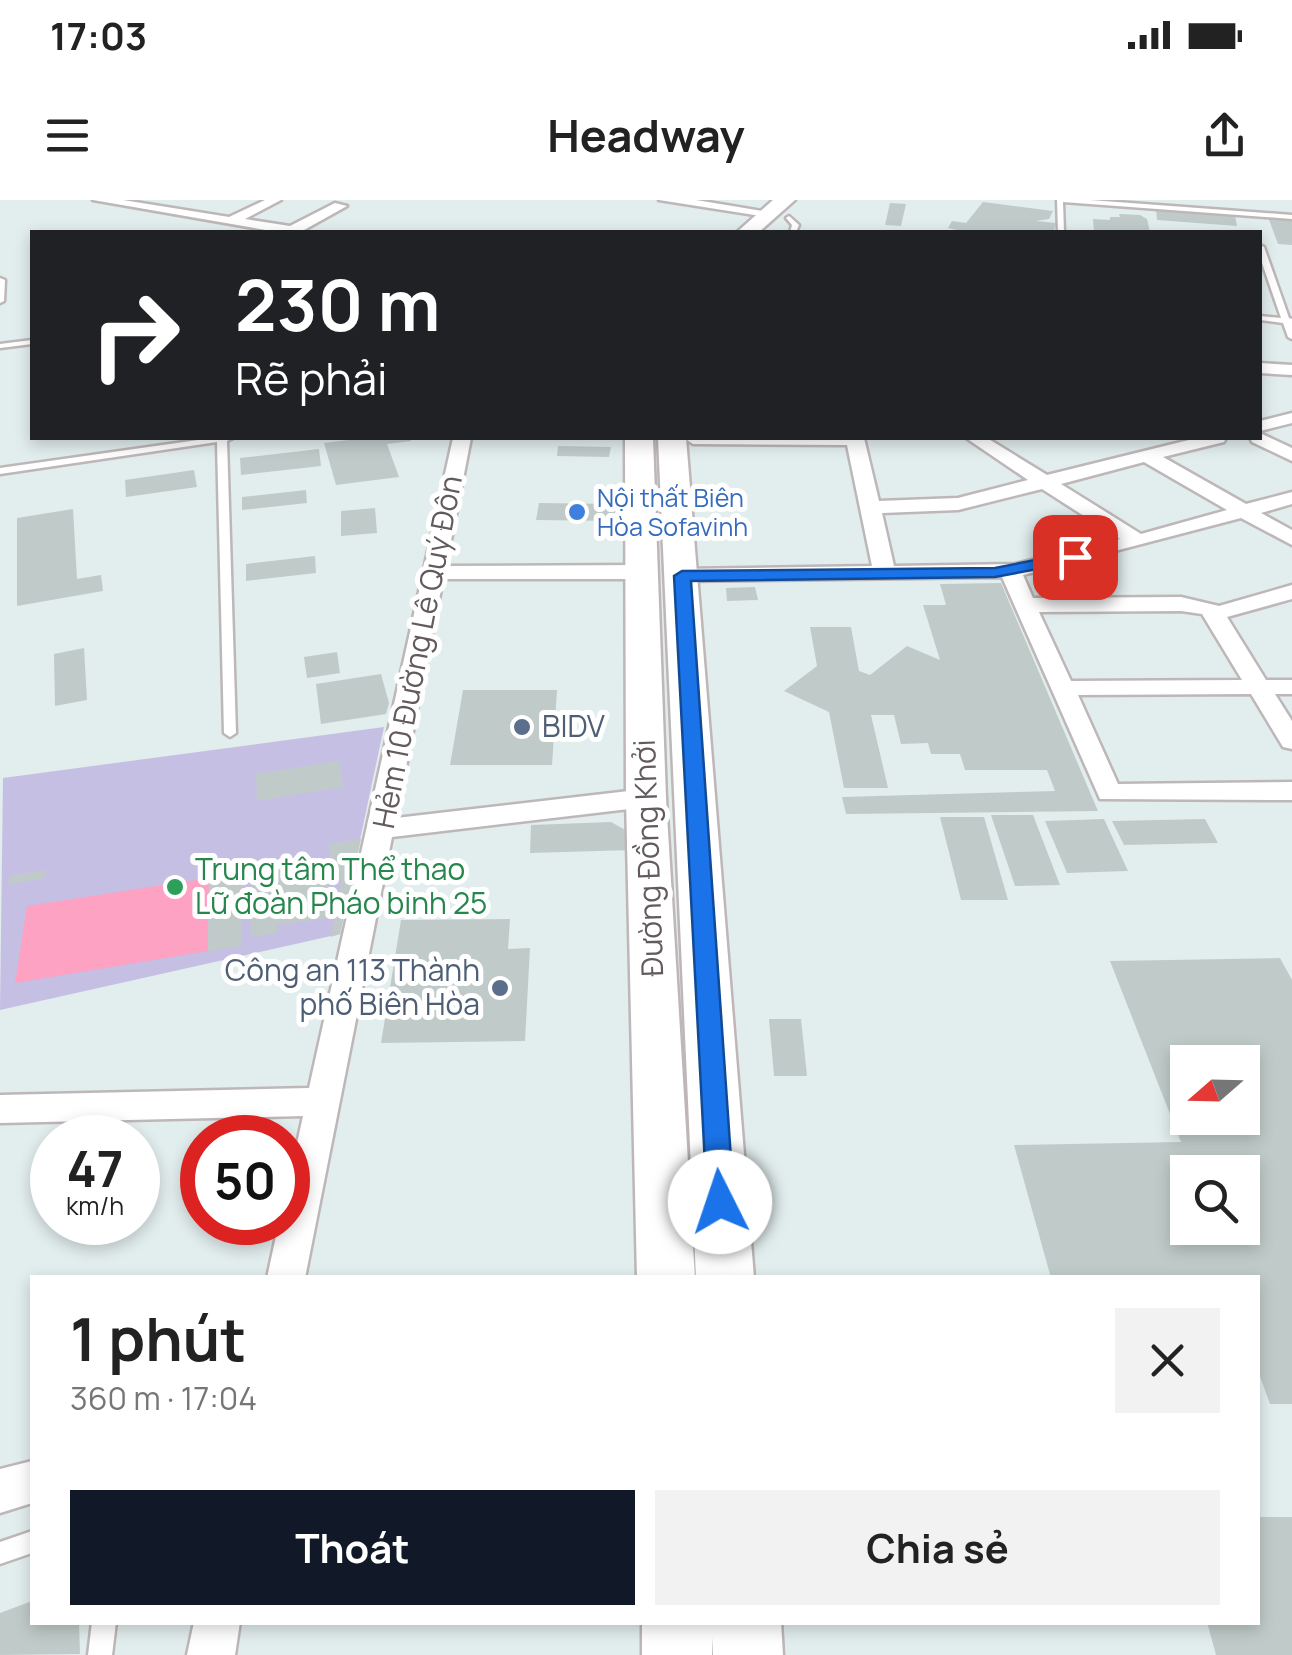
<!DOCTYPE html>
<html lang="vi">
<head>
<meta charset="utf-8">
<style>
  :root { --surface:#fff; --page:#f2f2f2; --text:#222; --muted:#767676; --accent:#111827 }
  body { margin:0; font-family:Manrope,sans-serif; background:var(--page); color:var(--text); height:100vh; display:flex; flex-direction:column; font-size:38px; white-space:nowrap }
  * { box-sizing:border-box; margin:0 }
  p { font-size:32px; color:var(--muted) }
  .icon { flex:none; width:55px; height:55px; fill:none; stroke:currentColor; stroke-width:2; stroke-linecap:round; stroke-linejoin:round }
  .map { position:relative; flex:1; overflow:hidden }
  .details { position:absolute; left:30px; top:1075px; width:1230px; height:350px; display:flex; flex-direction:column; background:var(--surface); border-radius:0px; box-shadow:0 5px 15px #0003 }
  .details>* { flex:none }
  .banner { position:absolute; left:30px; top:30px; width:1232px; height:210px; border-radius:0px; box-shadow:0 5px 15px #0003; background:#202124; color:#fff; overflow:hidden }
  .needle { width:65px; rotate:250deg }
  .controls { position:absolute; left:1170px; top:845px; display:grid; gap:20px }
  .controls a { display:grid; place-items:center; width:90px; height:90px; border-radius:0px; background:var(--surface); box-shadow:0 5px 15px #0003; font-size:50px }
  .speed { position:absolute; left:30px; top:915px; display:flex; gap:20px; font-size:50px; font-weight:700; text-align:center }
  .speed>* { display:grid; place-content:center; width:130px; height:130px; border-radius:50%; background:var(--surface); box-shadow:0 5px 15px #0003; line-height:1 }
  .speed small { font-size:25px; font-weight:400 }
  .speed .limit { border:15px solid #d22; background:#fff; color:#111 }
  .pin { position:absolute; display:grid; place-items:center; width:85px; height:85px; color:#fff; margin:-42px; border-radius:20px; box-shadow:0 5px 15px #0006 }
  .me { position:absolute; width:110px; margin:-55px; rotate:356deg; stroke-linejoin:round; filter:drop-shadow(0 0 8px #0008) }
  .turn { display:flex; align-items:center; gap:35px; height:210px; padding:0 40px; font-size:45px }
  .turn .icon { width:130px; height:130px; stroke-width:2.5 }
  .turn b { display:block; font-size:70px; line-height:85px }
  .round { display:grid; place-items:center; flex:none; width:105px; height:105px; border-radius:0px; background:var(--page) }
  .headline { display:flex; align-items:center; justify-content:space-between; height:170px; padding:0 40px }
  h1 { font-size:60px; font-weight:700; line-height:75px }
  .button { display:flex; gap:20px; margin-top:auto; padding:20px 40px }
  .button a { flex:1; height:115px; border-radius:0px; background:var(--accent); color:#fff; font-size:40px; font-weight:700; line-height:115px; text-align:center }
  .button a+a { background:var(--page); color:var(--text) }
  .status { display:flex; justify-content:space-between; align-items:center; height:70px; padding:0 50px; background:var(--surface); direction:ltr }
  .status svg { height:28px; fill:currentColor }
  header { display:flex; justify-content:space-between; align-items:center; height:130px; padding:0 40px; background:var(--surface); font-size:45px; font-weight:700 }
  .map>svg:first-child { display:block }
</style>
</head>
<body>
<div class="status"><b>17:03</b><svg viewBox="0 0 49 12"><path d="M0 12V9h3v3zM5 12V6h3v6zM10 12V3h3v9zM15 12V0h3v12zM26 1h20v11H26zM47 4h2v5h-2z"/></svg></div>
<header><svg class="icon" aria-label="menu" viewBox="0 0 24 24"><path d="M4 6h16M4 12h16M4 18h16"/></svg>Headway<svg class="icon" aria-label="share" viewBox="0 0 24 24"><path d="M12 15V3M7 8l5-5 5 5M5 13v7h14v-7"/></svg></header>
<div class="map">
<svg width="1292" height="1455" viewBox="0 0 1292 1455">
  <rect width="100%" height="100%" fill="#e2eded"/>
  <!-- green -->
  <polygon fill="#c6bfe4" points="384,527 340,734 0,810 3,578"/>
  <!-- water -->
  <polygon fill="#fda2c2" points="209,678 208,751 15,783 27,706"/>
  <!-- building -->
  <g fill="#c0cbc9" fill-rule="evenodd">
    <polygon points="983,2 1053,11 1049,19 1036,21 1056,23 1054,30 966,32 948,28 952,21 966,23"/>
    <polygon points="890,3 906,4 901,26 885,25"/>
    <polygon points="1156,9 1235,15 1237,26 1157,20"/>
    <polygon points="1119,14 1140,15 1147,19 1150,32 1094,32 1093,19 1110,20 1110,17 1120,17"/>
    <polygon points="1268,17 1292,19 1292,45 1278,44"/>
    <polygon points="365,238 409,238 411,241 387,244 399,277 336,285 324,243"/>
    <polygon points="558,246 611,247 609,257 557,256"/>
    <polygon points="319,249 321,266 241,275 240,258"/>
    <polygon points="194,270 197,287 126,297 125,280"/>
    <polygon points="306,290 307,303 242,310 242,297"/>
    <polygon points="539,303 617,304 616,321 536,320"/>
    <polygon points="375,308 377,333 341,336 341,311"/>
    <polygon points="73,309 77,379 101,375 103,391 17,406 17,318"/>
    <polygon points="315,356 316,373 246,381 246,364"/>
    <polygon points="1001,383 1098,611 846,614 842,597 1055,591 1047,570 965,570 960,554 931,554 928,543 901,544 894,515 871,515 888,588 844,588 829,512 784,491 817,466 810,427 851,427 859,471 870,475 907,446 940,460 923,405 946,405 940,384"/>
    <polygon points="755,387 758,400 727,401 726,388"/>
    <polygon points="84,448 87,500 55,506 54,454"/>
    <polygon points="337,452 340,473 307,478 304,457"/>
    <polygon points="381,474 389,503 386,514 321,524 316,484"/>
    <polygon points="463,490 557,490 552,565 450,565"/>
    <polygon points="339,561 343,587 257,601 256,574"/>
    <polygon points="991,615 1033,615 1060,685 1015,686"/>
    <polygon points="940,617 984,617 1008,700 961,700"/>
    <polygon points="1104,619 1128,671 1067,673 1045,621"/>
    <polygon points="1205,619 1218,643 1124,645 1112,621"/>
    <polygon points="611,622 629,632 632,650 530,653 531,625"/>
    <polygon points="361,639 340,734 331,737 342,679 333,681 329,644"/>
    <polygon points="326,660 329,718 277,725 277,733 251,737 251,670"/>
    <polygon points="241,669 242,746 208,751 209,674"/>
    <polygon points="45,670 44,679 8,684 10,676"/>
    <polygon points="510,719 508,749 530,748 525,841 381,843 401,720"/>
    <path d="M 1280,758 L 1292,780 L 1292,1204 L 1270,1204 L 1258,1171 L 1258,1078 L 1051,1078 L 1014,945 L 1181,942 L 1110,761 ZM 1188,862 L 1242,862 L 1242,918 L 1188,918 ZM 1188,972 L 1242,972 L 1242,1028 L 1188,1028 Z"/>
    <polygon points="769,819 801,819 807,876 774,876"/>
    <polygon points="1258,1317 1292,1317 1292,1455 1216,1455 1207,1422 1258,1422"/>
    <polygon points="32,1401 32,1422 79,1422 80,1454 0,1455 0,1413"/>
  </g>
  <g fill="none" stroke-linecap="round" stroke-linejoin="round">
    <defs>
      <g id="service">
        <polygon points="1057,0 1090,0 1292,15 1292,19 1063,2 1064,32 1058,32"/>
        <polygon points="789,16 799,25 796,32 790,32 792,25 786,18"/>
        <polygon points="1260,45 1264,47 1289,118 1292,119 1292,139 1288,137 1283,123 1260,120 1260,116 1281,118 1260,57"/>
        <polygon points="0,78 5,80 4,101 0,103"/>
        <polygon points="32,140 32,144 0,148 0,144"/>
        <polygon points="212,238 233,238 227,241 236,533 230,537 224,533 217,242 0,274 0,268"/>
        <polygon points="32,1331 32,1353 0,1364 0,1342"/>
        <polygon points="92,1422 116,1422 112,1455 88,1455"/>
      </g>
      <g id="minor">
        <polygon points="93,0 123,0 229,17 265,0 281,0 245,19 290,26 335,3 347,6 304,30 306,32 277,32"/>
        <polygon points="659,0 696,0 775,13 768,17"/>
        <polygon points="1260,163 1292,165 1292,175 1260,173"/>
        <polygon points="1292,213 1292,223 1260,231 1260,221"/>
        <polygon points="1260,233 1292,248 1292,261 1252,242 1250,238 1260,238"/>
        <polygon points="453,238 471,238 446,366 641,365 652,372 641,379 443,379 396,618 646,589 656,592 659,598 656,604 646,607 392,637 305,1078 267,1078 279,1022 288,1022 288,985 303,916 0,923 0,895 309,888"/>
        <path d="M 684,238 L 864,238 L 879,301 L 958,298 L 1028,280 L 966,238 L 987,238 L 1047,275 L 1197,238 L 1226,238 L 1224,242 L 1163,257 L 1246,304 L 1292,292 L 1292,304 L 1261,313 L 1292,330 L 1292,345 L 1241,318 L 1023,375 L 1033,398 L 1181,397 L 1219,406 L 1292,385 L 1292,399 L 1227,417 L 1266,480 L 1292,480 L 1292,494 L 1275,494 L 1292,521 L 1292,549 L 1283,547 L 1251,494 L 1078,495 L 1118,584 L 1292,582 L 1292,600 L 1100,599 L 1002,377 L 674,381 L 671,376 L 682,369 L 872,366 L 847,245 L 693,244 ZM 1144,262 L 1227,310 L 1141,334 L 1061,284 ZM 1042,289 L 1120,339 L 1015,364 L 894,366 L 882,313 L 958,310 ZM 1181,411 L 1202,414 L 1242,480 L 1071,481 L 1039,412 Z"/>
        <polygon points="32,1261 32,1303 0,1313 0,1269"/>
        <polygon points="194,1422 240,1422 235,1455 187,1455"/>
      </g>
      <g id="secondary">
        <polygon points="773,0 795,0 759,32 737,32"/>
        <polygon points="625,238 653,238 666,598 695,1078 637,1078 626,598"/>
        <polygon points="658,238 686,238 754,1078 696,1078"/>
        <polygon points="642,1422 781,1422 783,1455 713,1455 712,1437 712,1455 642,1455"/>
      </g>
    </defs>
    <!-- service casing -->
    <use href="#service" stroke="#beb7b8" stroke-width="5"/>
    <!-- minor casing -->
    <use href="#minor" stroke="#beb7b8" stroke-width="5"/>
    <!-- secondary casing -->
    <use href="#secondary" stroke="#beb6b7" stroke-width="5"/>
    <!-- service -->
    <use href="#service" fill="#fff" fill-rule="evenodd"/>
    <!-- minor -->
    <use href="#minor" fill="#fff" fill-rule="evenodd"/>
    <!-- secondary -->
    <use href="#secondary" fill="#fff" fill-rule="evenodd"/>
  </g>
  <!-- route -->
  <polygon fill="#1a73e8" stroke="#114b97" stroke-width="2.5" points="1075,352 1081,354 1081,361 995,377 691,381 734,1002 730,1010 720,1014 711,1010 707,1002 674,376 682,371 995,368"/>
  <!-- markers -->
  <circle fill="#3f7fe0" stroke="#fff" stroke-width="4" cx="577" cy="312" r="10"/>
  <g fill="#5c6f8a" stroke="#fff" stroke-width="4">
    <circle cx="522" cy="527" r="10"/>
    <circle cx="500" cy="788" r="10"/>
  </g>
  <circle fill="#2e9e5b" stroke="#fff" stroke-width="4" cx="175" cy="687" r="10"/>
  <g text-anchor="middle" stroke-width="10" stroke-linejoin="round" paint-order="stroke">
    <!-- far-shop labels -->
    <g font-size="25" fill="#366cbe" stroke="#fff" text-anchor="start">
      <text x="597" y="307">Nội thất Biên<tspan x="597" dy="29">Hòa Sofavinh</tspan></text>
    </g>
    <!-- street labels -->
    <g font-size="30" fill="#625a5c" stroke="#fff">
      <text transform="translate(418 452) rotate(-79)" y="10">Hẻm 10 Đường Lê Quý Đôn</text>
      <text transform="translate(649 658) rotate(-92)" y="10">Đường Đồng Khởi</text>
    </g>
    <!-- service labels -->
    <g font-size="30" fill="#4e5e75" stroke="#fff" text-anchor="start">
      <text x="542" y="537">BIDV</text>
      <text x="480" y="781" text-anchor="end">Công an 113 Thành<tspan x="480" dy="34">phố Biên Hòa</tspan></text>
    </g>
    <!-- leisure labels -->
    <g font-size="30" fill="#27864d" stroke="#fff" text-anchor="start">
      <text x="195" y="680">Trung tâm Thể thao<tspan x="195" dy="34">Lữ đoàn Pháo binh 25</tspan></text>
    </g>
  </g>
</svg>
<div class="controls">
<a><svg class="needle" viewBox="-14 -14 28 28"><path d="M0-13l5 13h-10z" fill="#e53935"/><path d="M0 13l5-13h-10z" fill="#767676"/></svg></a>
<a><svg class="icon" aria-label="search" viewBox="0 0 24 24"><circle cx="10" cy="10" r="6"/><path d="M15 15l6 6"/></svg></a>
</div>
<div class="speed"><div>47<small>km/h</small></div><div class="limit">50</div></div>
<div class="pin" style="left:1075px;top:357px;background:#d93025"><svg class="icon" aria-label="arrive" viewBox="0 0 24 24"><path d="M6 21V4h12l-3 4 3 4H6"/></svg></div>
<svg class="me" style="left:720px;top:1002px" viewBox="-20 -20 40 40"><circle r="19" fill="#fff"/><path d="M0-13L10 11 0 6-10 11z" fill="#1a73e8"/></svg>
<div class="banner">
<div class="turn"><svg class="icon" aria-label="right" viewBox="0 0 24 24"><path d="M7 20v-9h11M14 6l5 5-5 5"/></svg><div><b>230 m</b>Rẽ phải</div></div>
</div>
<section class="details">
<div class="headline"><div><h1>1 phút</h1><p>360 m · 17:04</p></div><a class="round"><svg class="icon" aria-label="close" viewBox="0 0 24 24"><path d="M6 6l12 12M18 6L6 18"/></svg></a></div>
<div class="button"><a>Thoát</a><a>Chia sẻ</a></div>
</section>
</div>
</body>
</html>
